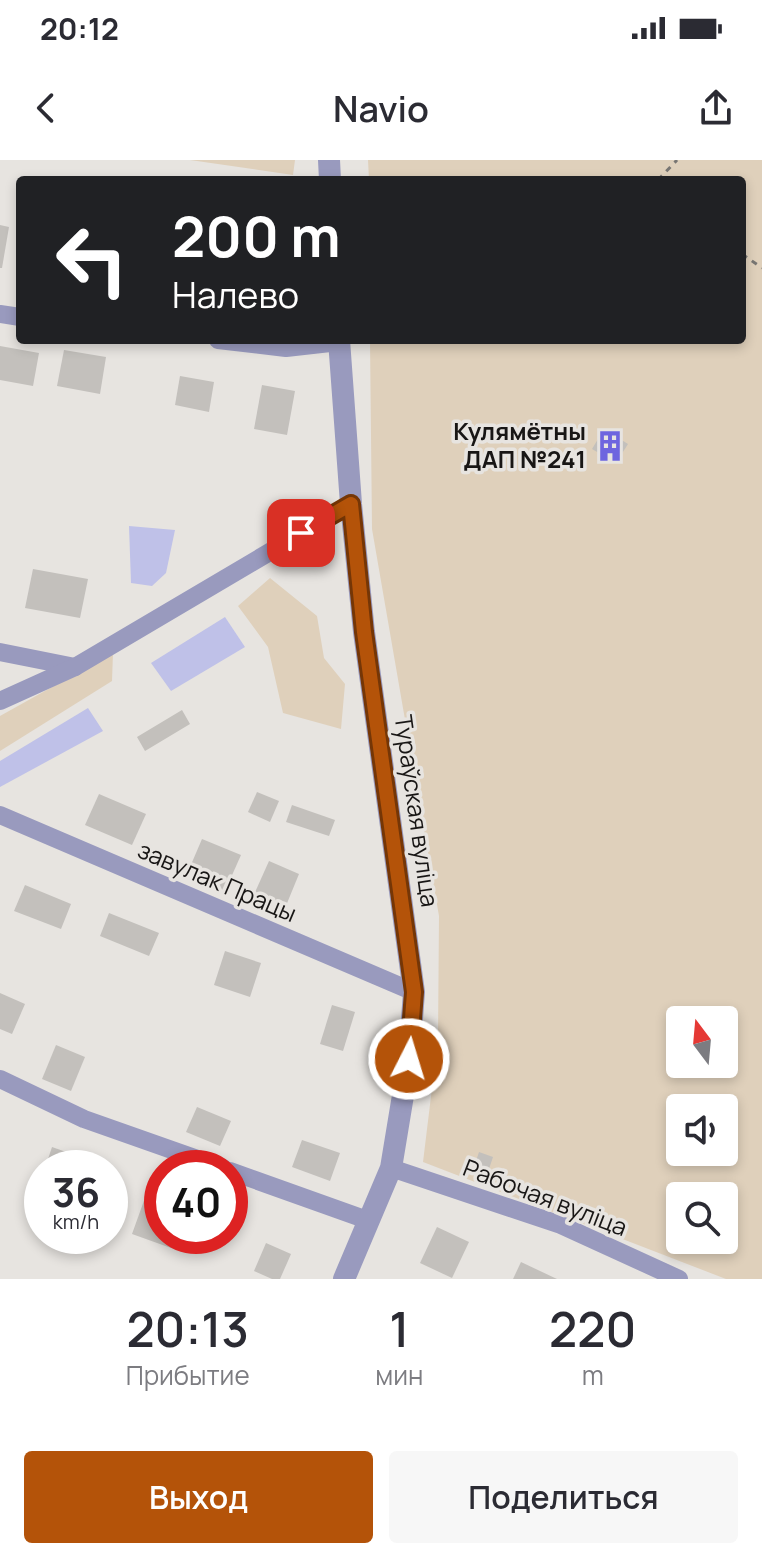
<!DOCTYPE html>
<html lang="ru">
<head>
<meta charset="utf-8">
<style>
  :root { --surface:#fff; --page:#f7f7f7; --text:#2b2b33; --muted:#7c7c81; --accent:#b45309 }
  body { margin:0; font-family:Manrope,sans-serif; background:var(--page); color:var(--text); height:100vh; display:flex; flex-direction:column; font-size:30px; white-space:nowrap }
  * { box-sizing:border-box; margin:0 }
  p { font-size:26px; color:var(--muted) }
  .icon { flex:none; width:44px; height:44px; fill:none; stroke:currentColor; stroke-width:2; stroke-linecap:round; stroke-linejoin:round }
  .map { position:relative; height:1119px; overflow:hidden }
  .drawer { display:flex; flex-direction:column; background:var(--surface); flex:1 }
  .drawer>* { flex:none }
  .hud { position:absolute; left:16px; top:16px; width:730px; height:168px; border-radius:8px; box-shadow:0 4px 12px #0003; background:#202124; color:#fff; overflow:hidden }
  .needle { width:52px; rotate:344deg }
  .tools { position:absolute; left:666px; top:846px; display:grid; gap:16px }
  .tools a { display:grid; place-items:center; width:72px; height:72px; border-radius:8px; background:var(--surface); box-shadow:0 4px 12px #0003; font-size:40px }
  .speed { position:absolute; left:24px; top:990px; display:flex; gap:16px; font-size:40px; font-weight:700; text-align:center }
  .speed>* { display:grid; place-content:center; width:104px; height:104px; border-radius:50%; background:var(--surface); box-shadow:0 4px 12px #0003; line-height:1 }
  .speed small { font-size:20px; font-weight:400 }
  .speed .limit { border:12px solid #d22; background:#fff; color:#111 }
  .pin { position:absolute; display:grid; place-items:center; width:68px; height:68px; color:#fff; margin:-34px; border-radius:16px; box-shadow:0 4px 12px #0006 }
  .me { position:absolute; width:88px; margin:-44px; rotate:5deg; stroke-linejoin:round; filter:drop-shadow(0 0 6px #0008) }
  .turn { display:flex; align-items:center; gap:28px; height:168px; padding:0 24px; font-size:36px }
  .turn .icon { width:104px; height:104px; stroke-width:2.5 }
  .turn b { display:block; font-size:56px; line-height:68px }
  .eta { display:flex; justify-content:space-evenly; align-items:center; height:136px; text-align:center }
  .eta b { font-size:48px; font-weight:600; line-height:56px }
  .button { display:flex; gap:16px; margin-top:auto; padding:16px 24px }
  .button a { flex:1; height:92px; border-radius:8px; background:var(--accent); color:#fff; font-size:32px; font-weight:600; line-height:92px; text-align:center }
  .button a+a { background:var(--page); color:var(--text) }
  .status { display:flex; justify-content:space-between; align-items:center; height:56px; padding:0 40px; background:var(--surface); direction:ltr }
  .status svg { height:22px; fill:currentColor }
  header { display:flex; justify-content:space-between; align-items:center; height:104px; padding:0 24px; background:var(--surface); font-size:36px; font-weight:600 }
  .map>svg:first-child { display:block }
</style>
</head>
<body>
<div class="status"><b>20:12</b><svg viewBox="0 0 49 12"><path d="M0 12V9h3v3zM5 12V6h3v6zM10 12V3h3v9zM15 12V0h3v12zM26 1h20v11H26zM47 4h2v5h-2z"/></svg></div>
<header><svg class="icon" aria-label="back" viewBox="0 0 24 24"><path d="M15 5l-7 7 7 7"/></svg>Navio<svg class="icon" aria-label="share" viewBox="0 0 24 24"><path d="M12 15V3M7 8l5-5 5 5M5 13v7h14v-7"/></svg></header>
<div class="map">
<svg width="762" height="1119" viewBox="0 0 762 1119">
  <rect width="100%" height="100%" fill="#e7e4e0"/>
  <!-- green -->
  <g fill="#dfd0bb" fill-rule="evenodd">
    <polygon points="190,0 295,0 293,15"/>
    <path d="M 368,0 L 762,0 L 762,1119 L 726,1119 L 423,1002 L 438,879 L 439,756 L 372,369 L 370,180 L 742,180 L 742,20 L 369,20 ZM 680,860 L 724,860 L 724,904 L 680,904 ZM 680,948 L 724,948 L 724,992 L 680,992 ZM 680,1036 L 724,1036 L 724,1080 L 680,1080 Z"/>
    <polygon points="270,418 317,456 324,498 345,524 341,569 283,553 268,487 238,446"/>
    <polygon points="113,493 112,521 0,591 0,556"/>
  </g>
  <!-- water -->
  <g fill="#bfc1e8">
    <polygon points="129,366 175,370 166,413 152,426 131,423"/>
    <polygon points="225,457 245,487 171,531 151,503"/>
    <polygon points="88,548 103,571 0,627 0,601"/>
  </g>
  <!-- building -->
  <g fill="#c3c0bc">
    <polygon points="0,65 9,67 2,108 0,108"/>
    <polygon points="0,186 39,193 33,226 0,220"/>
    <polygon points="64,190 106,197 100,234 57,226"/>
    <polygon points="180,216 214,222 209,252 175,245"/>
    <polygon points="262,225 295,231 287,275 254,269"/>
    <polygon points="604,269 628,284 616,303 592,289"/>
    <polygon points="33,409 88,419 80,458 25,448"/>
    <polygon points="182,550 190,564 145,591 137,577"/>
    <polygon points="257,632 279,641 270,662 248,652"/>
    <polygon points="99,634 146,654 132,685 85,665"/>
    <polygon points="292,645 335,660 329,676 286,662"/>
    <polygon points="202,679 241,695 225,731 187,714"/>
    <polygon points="269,701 299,714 283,753 252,739"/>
    <polygon points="25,725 71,744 61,769 14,751"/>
    <polygon points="109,753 159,773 149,796 100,776"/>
    <polygon points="225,791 261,803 250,837 214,825"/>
    <polygon points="0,833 25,844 12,874 0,869"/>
    <polygon points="332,845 355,852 343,891 320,884"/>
    <polygon points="56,885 85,897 71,931 42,919"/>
    <polygon points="197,947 231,961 220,986 186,972"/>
    <polygon points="302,980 340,993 330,1021 292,1007"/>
    <polygon points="52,987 86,999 83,1008 45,1008"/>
    <polygon points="479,992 493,997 489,1009 475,1004"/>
    <polygon points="146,1035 162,1041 162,1076 175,1076 171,1088 132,1074"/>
    <polygon points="437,1067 469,1082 452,1118 420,1103"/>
    <polygon points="266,1083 291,1094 280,1119 272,1119 254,1111"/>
    <polygon points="521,1102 557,1119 513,1119"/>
  </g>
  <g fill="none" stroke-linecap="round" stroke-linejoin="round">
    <!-- path -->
    <g stroke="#787673" stroke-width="3" stroke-dasharray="6 6" stroke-linecap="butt">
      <polyline points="658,20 677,0"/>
      <polyline points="742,94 762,108"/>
    </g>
    <!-- minor -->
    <g stroke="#999abe" stroke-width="18">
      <polyline points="0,154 20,157"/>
      <polyline points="218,180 286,188 339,182"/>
      <polyline points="0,492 75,507"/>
      <polyline points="0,541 75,507 351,344"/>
      <polyline points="0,655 414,832"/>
      <polyline points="0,919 84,959 223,1008"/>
      <polyline points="391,1008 561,1065 679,1119"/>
      <polyline points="230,1011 370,1061"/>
    </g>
    <!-- tertiary -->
    <g stroke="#999abe" stroke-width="22">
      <polyline points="329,0 330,20"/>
      <polyline points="339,180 351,344 364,472 414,832 409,899 391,1008 344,1119"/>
    </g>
  </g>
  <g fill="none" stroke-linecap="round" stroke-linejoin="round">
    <defs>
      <polyline id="route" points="301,373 351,344 364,472 414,832 409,899"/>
    </defs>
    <!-- route casing -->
    <use href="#route" stroke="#753606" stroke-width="20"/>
    <!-- route -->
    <use href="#route" stroke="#b45309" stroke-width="14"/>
  </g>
  <!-- icons -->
  <defs>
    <symbol id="building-bare" viewBox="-9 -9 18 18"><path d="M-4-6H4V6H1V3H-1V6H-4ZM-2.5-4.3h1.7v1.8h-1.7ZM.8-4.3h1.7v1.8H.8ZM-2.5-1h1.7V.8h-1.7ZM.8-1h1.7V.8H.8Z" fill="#6e65df" stroke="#e7e4e0" stroke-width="2.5" paint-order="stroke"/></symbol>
  </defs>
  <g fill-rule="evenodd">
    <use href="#building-bare" x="588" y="264" width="44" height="44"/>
  </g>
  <g text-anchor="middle" stroke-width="7" stroke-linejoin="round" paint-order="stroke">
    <!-- poi labels -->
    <g font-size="24" font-weight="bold" fill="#181615" stroke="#e7e4e0" text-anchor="end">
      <text x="586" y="280">Кулямётны<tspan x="586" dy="28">ДАП №241</tspan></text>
    </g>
    <!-- street labels -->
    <g font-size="24" fill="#181615" stroke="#e7e4e0">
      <text transform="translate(416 651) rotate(82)" y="8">Тураўская вуліца</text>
      <text transform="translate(217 722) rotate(23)" y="8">завулак Працы</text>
      <text transform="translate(545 1038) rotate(21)" y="8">Рабочая вуліца</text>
    </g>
  </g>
</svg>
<div class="tools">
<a><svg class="needle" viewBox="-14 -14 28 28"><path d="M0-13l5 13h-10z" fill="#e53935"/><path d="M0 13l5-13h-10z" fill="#7c7c81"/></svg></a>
<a><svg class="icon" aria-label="sound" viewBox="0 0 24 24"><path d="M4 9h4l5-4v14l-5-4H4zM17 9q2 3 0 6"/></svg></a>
<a><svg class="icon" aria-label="search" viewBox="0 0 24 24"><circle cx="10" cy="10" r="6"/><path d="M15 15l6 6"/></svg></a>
</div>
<div class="speed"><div>36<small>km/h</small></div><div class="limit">40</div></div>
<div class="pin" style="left:301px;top:373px;background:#d93025"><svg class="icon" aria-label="arrive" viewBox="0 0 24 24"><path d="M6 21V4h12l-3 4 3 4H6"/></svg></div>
<svg class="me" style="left:409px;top:899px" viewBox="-20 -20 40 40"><circle r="17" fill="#b45309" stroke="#fff" stroke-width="3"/><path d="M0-11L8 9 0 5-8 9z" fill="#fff"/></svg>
<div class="hud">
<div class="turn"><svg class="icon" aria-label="left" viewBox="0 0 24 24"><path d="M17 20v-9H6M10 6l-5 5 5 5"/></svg><div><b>200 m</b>Налево</div></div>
</div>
</div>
<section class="drawer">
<div class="eta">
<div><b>20:13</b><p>Прибытие</p></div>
<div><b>1</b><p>мин</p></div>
<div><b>220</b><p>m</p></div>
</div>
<div class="button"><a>Выход</a><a>Поделиться</a></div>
</section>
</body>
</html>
